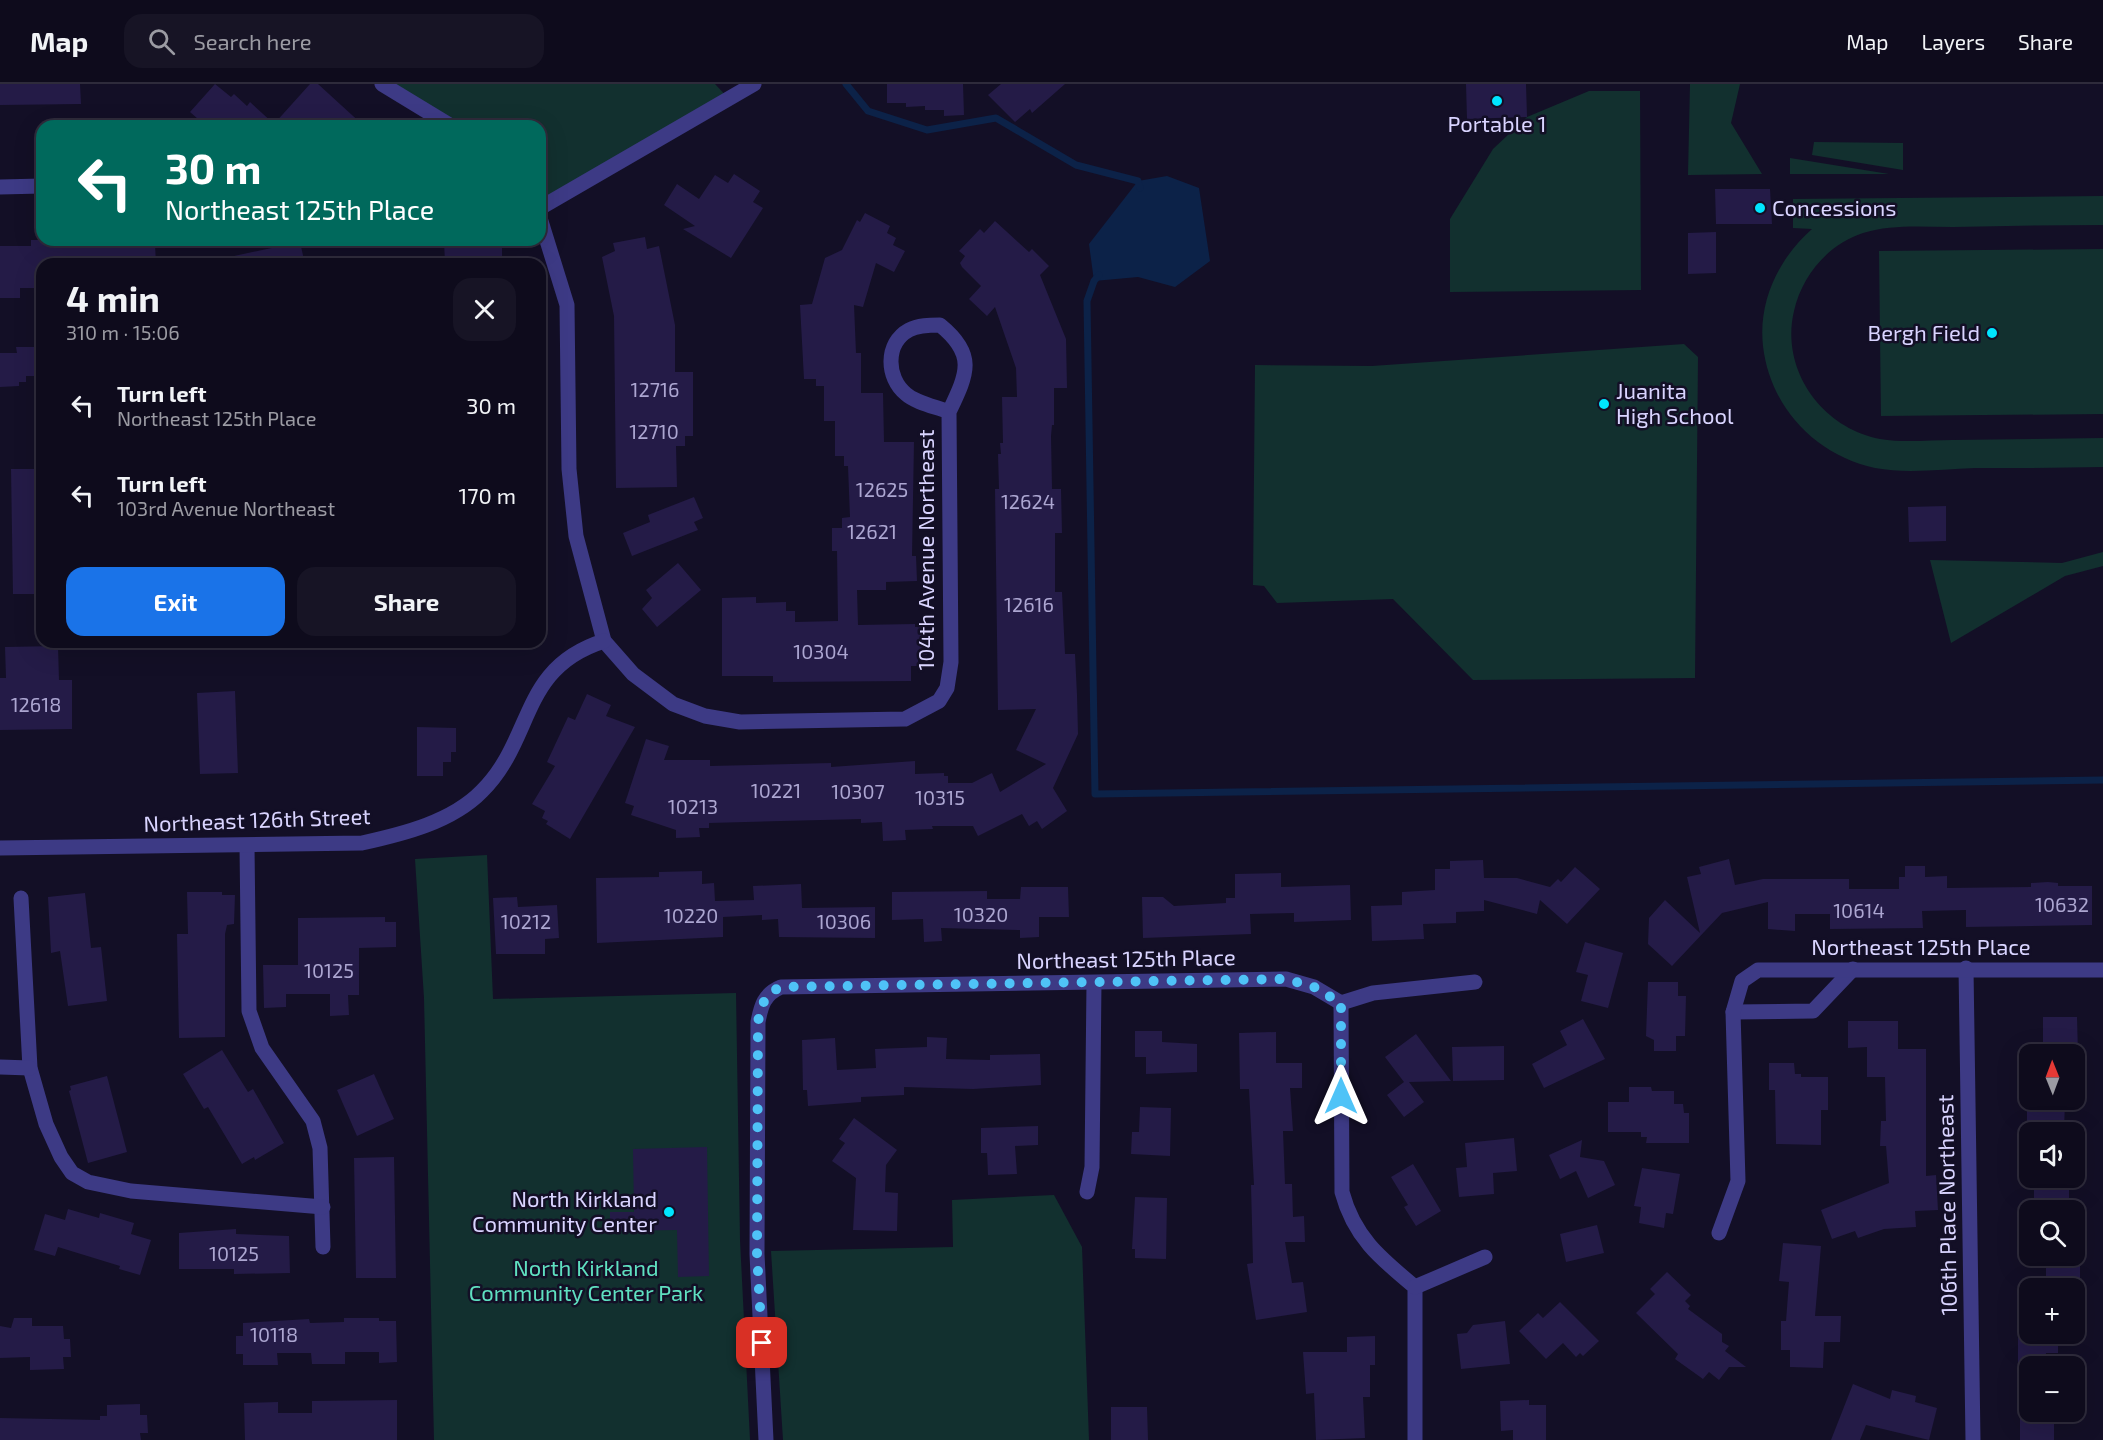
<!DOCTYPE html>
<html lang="en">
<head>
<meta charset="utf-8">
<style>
  :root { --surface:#0e0b1c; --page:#171425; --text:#f1f3f6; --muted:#9b9ba3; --line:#2e2b3b; --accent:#1a73e8 }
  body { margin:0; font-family:"Exo 2",sans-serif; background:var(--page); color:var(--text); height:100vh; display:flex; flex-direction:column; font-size:22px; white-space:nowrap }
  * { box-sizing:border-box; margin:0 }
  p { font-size:20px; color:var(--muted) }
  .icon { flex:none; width:33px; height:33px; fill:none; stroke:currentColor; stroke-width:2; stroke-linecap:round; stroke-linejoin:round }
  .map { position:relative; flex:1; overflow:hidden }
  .sheet { position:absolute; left:36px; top:174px; width:510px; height:390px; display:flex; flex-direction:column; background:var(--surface); border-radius:18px; box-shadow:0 6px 24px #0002,0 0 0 2px var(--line) }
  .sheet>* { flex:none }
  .banner { position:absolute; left:36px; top:36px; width:510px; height:126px; border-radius:18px; box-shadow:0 6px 24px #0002,0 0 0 2px var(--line); background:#00695c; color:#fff; overflow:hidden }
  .needle { width:39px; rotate:359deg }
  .buttons { position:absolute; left:2019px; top:960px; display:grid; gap:12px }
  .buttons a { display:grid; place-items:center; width:66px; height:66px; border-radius:12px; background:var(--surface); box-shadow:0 6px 24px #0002,0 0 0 2px var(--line); font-size:30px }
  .pin { position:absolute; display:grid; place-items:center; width:51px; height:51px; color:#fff; margin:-26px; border-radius:12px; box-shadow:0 3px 9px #0006 }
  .me { position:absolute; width:66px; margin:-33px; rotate:0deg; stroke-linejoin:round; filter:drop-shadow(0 0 4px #0008) }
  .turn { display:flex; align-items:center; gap:21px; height:126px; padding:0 30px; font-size:27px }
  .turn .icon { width:78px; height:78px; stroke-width:2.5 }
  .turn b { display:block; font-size:42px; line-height:51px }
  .round { display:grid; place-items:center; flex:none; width:63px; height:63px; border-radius:18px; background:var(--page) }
  .head { display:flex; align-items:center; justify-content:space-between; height:102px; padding:0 30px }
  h1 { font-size:36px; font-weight:700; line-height:45px }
  .button { display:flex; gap:12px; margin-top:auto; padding:12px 30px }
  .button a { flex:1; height:69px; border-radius:18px; background:var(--accent); color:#fff; font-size:24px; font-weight:700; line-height:69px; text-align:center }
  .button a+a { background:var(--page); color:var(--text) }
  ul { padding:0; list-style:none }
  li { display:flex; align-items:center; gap:18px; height:90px; padding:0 30px }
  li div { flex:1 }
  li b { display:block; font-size:22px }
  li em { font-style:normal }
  header { display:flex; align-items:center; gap:36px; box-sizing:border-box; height:84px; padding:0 30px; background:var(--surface); border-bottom:2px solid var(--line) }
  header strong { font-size:28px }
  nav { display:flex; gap:33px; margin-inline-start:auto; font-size:21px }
  .search { width:420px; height:54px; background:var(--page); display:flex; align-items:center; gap:15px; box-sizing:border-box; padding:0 21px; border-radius:18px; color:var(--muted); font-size:22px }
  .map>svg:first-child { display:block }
</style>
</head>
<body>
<header>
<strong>Map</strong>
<div class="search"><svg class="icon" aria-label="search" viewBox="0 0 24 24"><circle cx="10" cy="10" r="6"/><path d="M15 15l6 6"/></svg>Search here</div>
<nav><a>Map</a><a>Layers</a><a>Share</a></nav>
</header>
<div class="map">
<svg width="2103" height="1356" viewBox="0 0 2103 1356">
  <rect width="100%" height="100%" fill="#130f26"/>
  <!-- green -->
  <g fill="#12302f">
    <polygon points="382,0 715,0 730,16 540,124 540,42 451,42"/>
    <polygon points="1690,0 1740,0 1731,39 1762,90 1688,91"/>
    <polygon points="1589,7 1640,7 1641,206 1450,208 1450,135 1493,65 1527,33"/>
    <polygon points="1814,58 1903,59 1903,86 1812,71"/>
    <polygon points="1790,74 1889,90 1790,90"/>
    <path d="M 2103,112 L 2103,141 C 2053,141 2003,142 1953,143 C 1923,143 1892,140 1863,149 C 1827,161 1802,192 1794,227 C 1780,286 1822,344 1880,355 C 1904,359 1929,356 1953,356 C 2003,355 2053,355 2103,354 L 2103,383 C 2060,384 2018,384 1975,384 C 1943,385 1907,390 1875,384 C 1815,371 1770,323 1763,262 C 1758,217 1779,174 1812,145 L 1793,144 L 1793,115 Z"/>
    <polygon points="2103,165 2103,330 1881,332 1879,167"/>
    <polygon points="1684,260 1698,273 1695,594 1473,596 1393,515 1277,519 1264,502 1253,501 1255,281 1372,282"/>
    <polygon points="2103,468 2103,482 2065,492 1951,559 1930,476 2062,479"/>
    <polygon points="487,771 493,915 736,909 740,1156 750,1356 434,1356 424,914 415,775"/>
    <polygon points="1054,1111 1082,1163 1089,1356 783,1356 771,1167 953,1163 952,1116"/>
  </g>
  <!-- water -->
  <polygon fill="#0c2248" points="1167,92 1199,104 1210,177 1175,203 1138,193 1094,197 1089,160 1138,97"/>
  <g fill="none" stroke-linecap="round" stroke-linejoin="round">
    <!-- stream -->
    <g stroke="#0c2248" stroke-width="7">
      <polyline points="846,0 868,27 927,46 996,34 1076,81 1138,97 1140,104"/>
      <polyline points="1099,191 1094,197 1087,217 1095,710 2103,696"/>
    </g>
  </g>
  <!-- building -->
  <g fill="#241b47">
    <polygon points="0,0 80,0 81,20 0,21"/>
    <polygon points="215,0 231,13 234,10 247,22 250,18 274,40 310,0 318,0 364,42 206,42 190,28"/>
    <polygon points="887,0 963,0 964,31 944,32 944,26 925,26 925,22 906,23 906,19 887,19"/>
    <polygon points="1001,0 1065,0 1032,29 1030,25 1015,38 988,11"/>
    <polygon points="1466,0 1526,0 1527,33 1467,35"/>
    <polygon points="734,90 760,107 753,118 763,124 731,174 683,145 695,142 664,121 677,100 699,115 715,91 728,99"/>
    <polygon points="1715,105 1770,105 1772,140 1716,140"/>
    <polygon points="865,129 890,142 887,149 896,154 893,161 905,167 894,188 876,179 863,223 854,221 856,269 861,269 861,309 883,309 884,358 914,358 912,472 916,472 917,497 886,498 886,506 857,506 858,541 915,540 915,543 926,542 927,571 918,571 918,582 911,582 911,597 773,598 773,592 722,592 722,514 756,513 756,519 786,518 786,527 795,527 795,538 838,537 837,467 832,467 832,444 842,444 842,434 850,433 848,382 844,382 844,372 835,372 835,337 824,337 824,302 816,302 816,295 804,295 800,221 812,220 825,174 842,166 857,136 860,138"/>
    <polygon points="995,137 1029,168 1032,165 1049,182 1040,191 1066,255 1067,304 1054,304 1054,341 1052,341 1051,352 1052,405 1061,405 1062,449 1055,449 1055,508 1062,508 1065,570 1075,570 1077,611 1078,650 1053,704 1067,727 1042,745 1037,737 1029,742 1022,730 978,752 973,742 932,742 933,745 905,746 906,756 883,757 882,738 861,739 861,735 709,739 709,744 699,744 700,753 676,754 676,746 631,731 634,722 625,719 646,655 669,662 664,676 710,676 710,682 831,679 831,683 915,677 915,690 944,689 944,692 948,692 948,699 972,699 992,689 1000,708 1046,680 1016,666 1036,625 998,626 995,405 999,405 998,370 1001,370 1000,359 1003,359 1002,313 1017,313 1016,284 995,223 987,232 969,215 981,202 962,183 960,179 965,172 959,167 980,145 984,149"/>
    <polygon points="1716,148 1716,189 1688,190 1688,149"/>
    <polygon points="645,153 647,165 659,162 675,241 675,288 693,288 693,352 685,352 685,362 676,362 677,403 616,404 614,232 602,173 615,167 613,159"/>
    <polygon points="31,156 100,156 100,161 155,160 156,180 42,180 42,204 20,204 20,214 0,214 0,162 31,162"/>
    <polygon points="444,156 502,157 502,180 445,180"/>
    <polygon points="300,158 305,180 235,180 234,172"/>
    <polygon points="16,263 36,263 36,292 26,292 26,298 19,298 19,302 0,303 0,269 17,269"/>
    <polygon points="11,385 42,385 42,510 13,510"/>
    <polygon points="694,413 703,434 694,438 698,446 632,472 623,449 650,438 648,431"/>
    <polygon points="1946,422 1946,457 1909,458 1908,423"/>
    <polygon points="678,479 701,506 657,543 642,525 652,514 646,506"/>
    <polygon points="58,562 59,596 72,596 72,645 0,646 0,594 6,594 5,563"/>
    <polygon points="235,607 238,689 200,690 197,609"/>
    <polygon points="587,610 611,621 606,632 635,643 570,755 546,740 548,737 542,734 545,727 532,720 555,682 547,678 568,633 575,636"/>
    <polygon points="417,643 456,644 456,668 451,668 451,678 443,678 443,692 417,692"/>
    <polygon points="1729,775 1735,801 1763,795 1849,795 1849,805 1899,805 1899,793 1905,793 1905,782 1925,782 1925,793 1947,792 1947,804 2031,803 2031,799 2048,798 2058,799 2058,802 2092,802 2092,841 1966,843 1966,826 1922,827 1923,844 1830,845 1830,830 1795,830 1795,847 1768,845 1768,818 1722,829 1672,882 1648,860 1649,834 1665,816 1700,849 1687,793 1701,790 1699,783"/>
    <polygon points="1483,776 1484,794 1517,794 1550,803 1558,795 1561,798 1575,783 1600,805 1567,840 1540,816 1537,830 1484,816 1484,827 1456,828 1456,839 1423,840 1424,855 1372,857 1371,822 1402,821 1402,808 1435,806 1435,785 1450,785 1450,777"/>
    <polygon points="702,787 702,800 714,799 715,817 754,816 753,802 801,800 802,824 875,823 875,854 779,853 778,835 762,836 762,831 723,833 723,853 597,859 596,794 659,793 659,788"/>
    <polygon points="1281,789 1281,803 1350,801 1351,836 1294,838 1294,829 1250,830 1251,850 1143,854 1142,813 1163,813 1174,822 1226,819 1226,814 1235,814 1235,790"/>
    <polygon points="1021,803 1068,803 1069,833 1039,833 1039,853 1020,854 1020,846 941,844 942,857 924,858 923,835 892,836 892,808 987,807 987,815 1020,815"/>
    <polygon points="187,808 222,808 222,811 235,811 234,840 227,841 225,850 225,953 179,954 177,850 188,850"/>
    <polygon points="85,809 91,864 101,863 107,917 68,922 60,867 51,869 48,813"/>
    <polygon points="517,813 518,823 557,821 559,854 545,855 545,870 496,870 493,814"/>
    <polygon points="385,833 385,838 396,838 396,863 359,864 359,911 348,911 349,931 330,932 330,910 286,910 286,923 264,924 263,881 298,881 298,834"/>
    <polygon points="1585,858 1623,869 1608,924 1581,917 1588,891 1576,888"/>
    <polygon points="1648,898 1678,898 1678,912 1686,912 1685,952 1676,952 1676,967 1654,967 1654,956 1646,952"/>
    <polygon points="2043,933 2077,933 2078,970 2043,970"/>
    <polygon points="1583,935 1605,975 1544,1004 1532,980 1567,961 1560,947"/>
    <polygon points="1848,937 1898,937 1898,965 1926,965 1926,1092 1936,1091 1938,1126 1915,1127 1916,1143 1884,1145 1858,1154 1855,1147 1832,1155 1821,1126 1889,1099 1886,1062 1880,1062 1881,1037 1886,1037 1885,993 1867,993 1867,963 1848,964"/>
    <polygon points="1135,947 1162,947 1162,958 1197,960 1197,988 1146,990 1146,973 1135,973"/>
    <polygon points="1276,948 1276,979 1302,979 1302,1004 1290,1004 1293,1047 1283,1047 1285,1100 1292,1100 1293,1133 1304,1132 1305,1158 1285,1158 1292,1199 1303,1198 1307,1228 1256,1236 1247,1180 1253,1179 1251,1101 1254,1101 1249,1005 1240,1005 1239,949"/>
    <polygon points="1416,950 1451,997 1409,998 1424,1018 1404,1033 1387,1011 1404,998 1385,973"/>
    <polygon points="927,953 947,954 946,975 990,976 990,971 1040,970 1041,1001 973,1005 904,1003 904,1011 861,1013 861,1018 808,1022 807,1006 803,1006 802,956 835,954 837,986 876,984 875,965 927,963"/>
    <polygon points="1504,962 1504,996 1453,997 1452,963"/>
    <polygon points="222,966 248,1008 253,1005 284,1059 255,1076 254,1073 242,1080 208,1023 204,1025 183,990"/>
    <polygon points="1769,979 1794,979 1795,990 1801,990 1801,993 1828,993 1828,1026 1821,1026 1821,1061 1776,1060 1775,1006 1769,1006"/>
    <polygon points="374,990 394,1035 357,1052 337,1006"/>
    <polygon points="107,992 127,1068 88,1079 69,1007 71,1006 70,1002"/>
    <polygon points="1629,1003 1651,1003 1652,1007 1674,1007 1674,1020 1683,1020 1684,1029 1689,1029 1689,1059 1646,1059 1647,1053 1641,1053 1641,1048 1608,1048 1608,1018 1629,1018"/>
    <polygon points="2027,1016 2065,1016 2064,1048 2031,1048 2030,1039 2027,1039"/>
    <polygon points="1140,1023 1171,1024 1170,1072 1131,1070 1132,1048 1139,1048"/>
    <polygon points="854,1034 897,1066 886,1081 885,1108 898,1109 897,1147 853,1146 856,1094 832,1077 845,1059 839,1055"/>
    <polygon points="1038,1042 1038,1061 1015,1062 1017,1090 988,1091 987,1069 981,1069 981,1044"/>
    <polygon points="1514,1054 1517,1087 1493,1089 1494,1110 1459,1113 1456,1084 1467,1083 1465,1059"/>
    <polygon points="1582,1056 1580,1073 1604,1077 1615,1101 1588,1114 1576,1087 1560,1095 1549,1071"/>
    <polygon points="707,1063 709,1192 678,1193 677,1146 610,1147 610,1128 634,1128 633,1065"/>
    <polygon points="394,1073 396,1194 356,1194 354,1074"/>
    <polygon points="1413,1080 1441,1127 1416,1142 1404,1123 1408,1121 1391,1093"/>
    <polygon points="1642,1084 1680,1090 1673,1130 1666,1129 1664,1144 1639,1139 1641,1123 1634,1122"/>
    <rect x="2034" y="1094" width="35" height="32"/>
    <polygon points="1135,1113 1167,1114 1166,1175 1135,1174 1135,1165 1132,1165"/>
    <polygon points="68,1125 99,1134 100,1129 134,1139 131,1150 151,1156 140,1191 119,1185 120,1182 58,1163 55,1172 34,1166 45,1130 65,1136"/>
    <polygon points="1597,1141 1604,1169 1566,1178 1560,1150"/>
    <polygon points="236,1145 236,1150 289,1152 290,1189 234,1190 234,1185 179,1185 179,1149"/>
    <polygon points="1783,1159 1821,1162 1815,1232 1841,1232 1840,1258 1824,1258 1823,1284 1790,1283 1790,1266 1781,1266 1781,1237 1786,1237 1789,1198 1779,1197"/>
    <rect x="2046" y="1172" width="34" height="32"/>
    <polygon points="1667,1188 1691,1211 1685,1217 1690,1222 1688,1225 1722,1250 1722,1258 1729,1262 1725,1267 1746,1283 1729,1283 1719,1296 1709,1288 1703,1295 1675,1275 1678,1270 1636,1229 1655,1210 1650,1205"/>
    <polygon points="1560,1218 1599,1257 1583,1272 1580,1269 1576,1273 1563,1259 1546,1275 1519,1247 1538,1229 1543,1234"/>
    <polygon points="14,1234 32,1234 32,1242 63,1242 64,1255 70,1255 71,1273 63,1273 64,1285 30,1286 30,1273 0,1274 0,1242 11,1244"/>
    <polygon points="344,1234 379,1234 379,1237 396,1237 397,1278 379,1279 379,1268 345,1268 345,1280 312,1280 311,1269 277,1269 278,1281 243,1281 243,1270 236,1270 236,1252 243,1252 243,1239 309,1235 310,1239 344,1238"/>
    <polygon points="1505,1237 1510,1280 1461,1285 1457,1250 1467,1249 1473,1241"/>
    <polygon points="2018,1250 2058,1250 2058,1269 2046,1269 2046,1282 2018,1282"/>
    <polygon points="1375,1252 1375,1281 1370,1281 1370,1313 1363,1313 1365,1354 1316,1356 1314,1309 1306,1310 1303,1268 1347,1268 1347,1253"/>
    <polygon points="1853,1300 1890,1315 1892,1306 1916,1312 1915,1318 1937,1324 1929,1356 1866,1341 1860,1356 1831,1356"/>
    <polygon points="397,1316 397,1356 245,1356 244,1319 278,1318 278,1329 312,1329 312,1317"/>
    <polygon points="1529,1316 1529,1321 1546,1321 1546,1356 1513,1356 1513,1346 1501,1347 1500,1317"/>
    <polygon points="140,1320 140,1331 147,1331 148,1349 140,1349 141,1356 0,1356 0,1334 100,1336 100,1332 107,1332 107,1321"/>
    <polygon points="1111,1323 1147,1323 1148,1356 1111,1356"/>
    <rect x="2020" y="1328" width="34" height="28"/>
  </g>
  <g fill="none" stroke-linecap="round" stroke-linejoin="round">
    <!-- minor -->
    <g stroke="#3d3a85" stroke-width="15">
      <polyline points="382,0 451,42"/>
      <polyline points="0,103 42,102"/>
      <polyline points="540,124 754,0"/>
      <path d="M 540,134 L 567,221 L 569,385 L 576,452 L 604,557 L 633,590 L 673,620 L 705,632 L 740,638 L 905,635 L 939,617 L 947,604 L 951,578 L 949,328 C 967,290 977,271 940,241 C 930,241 918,241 909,246 C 885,259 886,294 906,310 C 916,319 937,323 949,328"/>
      <polyline points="247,762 249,927 262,964 313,1037 320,1064 323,1163"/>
      <path d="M 0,764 L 362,759 C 403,750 452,738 482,707 C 535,654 519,584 604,557"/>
      <polyline points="21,814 30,984 46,1040 61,1073 72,1089 88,1098 131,1107 323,1123"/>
      <polyline points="1966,884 1973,1356"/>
      <path d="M 1341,919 L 1342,1108 C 1354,1153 1380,1174 1415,1203 L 1415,1356"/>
      <polyline points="1733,928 1813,927 1853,885"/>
      <polyline points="0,983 30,984"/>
      <polyline points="1087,1108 1092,1083 1094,899"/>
      <polyline points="1719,1149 1738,1097 1733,928 1742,897 1758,886 2103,886"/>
      <polyline points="1415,1203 1485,1173"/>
      <path d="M 766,1356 L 757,1170 L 758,938 C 761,922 764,910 781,903 L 1286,895 L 1314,903 L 1341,919 L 1373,909 L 1475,898"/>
    </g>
  </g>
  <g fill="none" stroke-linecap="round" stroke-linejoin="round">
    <!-- route -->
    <path stroke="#4fc3f7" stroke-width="10" stroke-dasharray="0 18" d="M 762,1259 L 757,1170 L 758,938 C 761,922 764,910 781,903 L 1286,895 L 1314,903 L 1341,919 L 1341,1012"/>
  </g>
  <!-- markers -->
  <g fill="#00e5ff" stroke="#130f26" stroke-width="2">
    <circle cx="1497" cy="17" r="6"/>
    <circle cx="1760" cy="124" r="6"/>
    <circle cx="1992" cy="249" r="6"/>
    <circle cx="1604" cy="320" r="6"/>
    <circle cx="669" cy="1128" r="6"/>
  </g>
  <g text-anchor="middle" stroke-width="5" stroke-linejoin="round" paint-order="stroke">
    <!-- number labels -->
    <g font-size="20" fill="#aca6d1">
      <text x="655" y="313">12716</text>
      <text x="654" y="355">12710</text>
      <text x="882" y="413">12625</text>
      <text x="1028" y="425">12624</text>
      <text x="872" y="455">12621</text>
      <text x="1029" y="528">12616</text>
      <text x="821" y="575">10304</text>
      <text x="36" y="628">12618</text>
      <text x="776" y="714">10221</text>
      <text x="858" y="715">10307</text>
      <text x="940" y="721">10315</text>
      <text x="693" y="730">10213</text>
      <text x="2062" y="828">10632</text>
      <text x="1859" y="834">10614</text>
      <text x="981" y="838">10320</text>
      <text x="691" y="839">10220</text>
      <text x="526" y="845">10212</text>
      <text x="844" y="845">10306</text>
      <text x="329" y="894">10125</text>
      <text x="234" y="1177">10125</text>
      <text x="274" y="1258">10118</text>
    </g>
    <!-- poi labels -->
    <g font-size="22" fill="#d9d4ff" stroke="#130f26" text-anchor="start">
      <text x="1497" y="48" text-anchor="middle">Portable 1</text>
      <text x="1772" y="132">Concessions</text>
      <text x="1980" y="257" text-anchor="end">Bergh Field</text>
      <text x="1616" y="315">Juanita<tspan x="1616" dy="25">High School</tspan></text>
      <text x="657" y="1123" text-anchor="end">North Kirkland<tspan x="657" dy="25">Community Center</tspan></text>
    </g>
    <!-- street labels -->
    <g font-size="22" fill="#d9d4ff" stroke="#130f26">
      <text transform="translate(926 466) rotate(-90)" y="8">104th Avenue Northeast</text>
      <text transform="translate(257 736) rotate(-2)" y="8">Northeast 126th Street</text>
      <text x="1921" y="871">Northeast 125th Place</text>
      <text transform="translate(1126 875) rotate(-1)" y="8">Northeast 125th Place</text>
      <text transform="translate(1947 1121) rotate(-91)" y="8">106th Place Northeast</text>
    </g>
    <!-- park labels -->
    <g font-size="22" fill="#5fe0c0" stroke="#130f26">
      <text x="586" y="1192">North Kirkland<tspan x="586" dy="25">Community Center Park</tspan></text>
    </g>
  </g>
</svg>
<div class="buttons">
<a><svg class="needle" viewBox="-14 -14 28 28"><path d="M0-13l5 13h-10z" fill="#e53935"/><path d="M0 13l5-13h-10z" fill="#9b9ba3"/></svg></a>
<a><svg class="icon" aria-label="sound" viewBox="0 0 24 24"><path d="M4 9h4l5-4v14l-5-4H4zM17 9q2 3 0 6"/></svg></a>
<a><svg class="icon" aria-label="search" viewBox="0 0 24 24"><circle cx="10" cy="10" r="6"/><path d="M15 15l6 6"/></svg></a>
<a>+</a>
<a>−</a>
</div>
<div class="pin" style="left:762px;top:1259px;background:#d93025"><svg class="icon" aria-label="arrive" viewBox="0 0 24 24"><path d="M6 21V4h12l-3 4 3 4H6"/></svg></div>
<svg class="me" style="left:1341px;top:1012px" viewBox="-20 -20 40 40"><path d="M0-17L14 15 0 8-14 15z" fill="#4fc3f7" stroke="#fff" stroke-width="4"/></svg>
<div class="banner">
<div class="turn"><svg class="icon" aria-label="left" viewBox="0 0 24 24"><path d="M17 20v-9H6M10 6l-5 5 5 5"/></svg><div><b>30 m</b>Northeast 125th Place</div></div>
</div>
<section class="sheet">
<div class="head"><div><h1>4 min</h1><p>310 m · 15:06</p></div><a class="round"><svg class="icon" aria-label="close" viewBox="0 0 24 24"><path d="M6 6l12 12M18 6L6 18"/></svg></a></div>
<ul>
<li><svg class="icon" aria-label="left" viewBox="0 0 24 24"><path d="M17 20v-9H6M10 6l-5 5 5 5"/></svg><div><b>Turn left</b><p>Northeast 125th Place</p></div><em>30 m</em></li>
<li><svg class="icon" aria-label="left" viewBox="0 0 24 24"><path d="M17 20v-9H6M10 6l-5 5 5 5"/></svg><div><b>Turn left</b><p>103rd Avenue Northeast</p></div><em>170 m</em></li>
</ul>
<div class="button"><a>Exit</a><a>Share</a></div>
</section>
</div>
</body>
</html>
